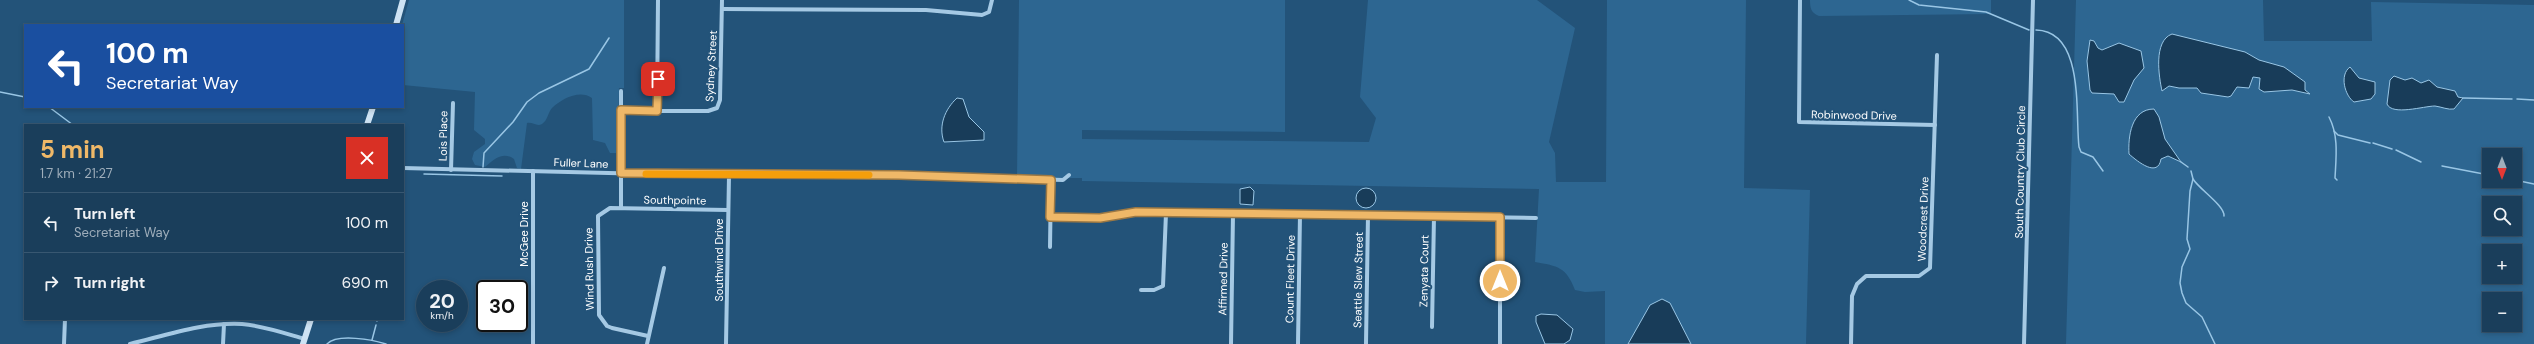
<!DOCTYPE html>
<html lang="en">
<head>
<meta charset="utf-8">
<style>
  :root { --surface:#1a3e5b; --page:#274964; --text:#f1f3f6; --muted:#9faebb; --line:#385771; --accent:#efb868 }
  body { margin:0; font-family:"DM Sans",sans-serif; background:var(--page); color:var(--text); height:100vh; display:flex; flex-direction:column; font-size:15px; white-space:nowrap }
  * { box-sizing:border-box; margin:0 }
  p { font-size:13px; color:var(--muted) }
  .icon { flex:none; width:22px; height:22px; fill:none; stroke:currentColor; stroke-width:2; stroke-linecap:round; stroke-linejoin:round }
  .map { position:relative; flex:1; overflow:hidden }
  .panel { position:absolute; left:24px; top:124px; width:380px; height:196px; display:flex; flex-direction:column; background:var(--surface); border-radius:0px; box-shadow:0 2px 6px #0003,0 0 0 1px var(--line) }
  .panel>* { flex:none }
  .banner { position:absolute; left:24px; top:24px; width:380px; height:84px; border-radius:0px; box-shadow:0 2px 6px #0003,0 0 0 1px var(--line); background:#1a4fa0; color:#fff; overflow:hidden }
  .needle { width:26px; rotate:180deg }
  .buttons { position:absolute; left:2482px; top:148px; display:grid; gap:8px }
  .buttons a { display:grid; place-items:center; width:40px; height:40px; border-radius:0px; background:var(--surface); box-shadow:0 2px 6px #0003,0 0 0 1px var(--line); font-size:20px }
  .speed { position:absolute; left:416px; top:280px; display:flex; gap:8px; font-size:20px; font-weight:700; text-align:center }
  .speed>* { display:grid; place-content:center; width:52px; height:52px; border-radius:50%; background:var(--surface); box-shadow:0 2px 6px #0003,0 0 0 1px var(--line); line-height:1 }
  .speed small { font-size:10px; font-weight:400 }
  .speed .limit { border:2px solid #111; border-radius:6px; background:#fff; color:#111 }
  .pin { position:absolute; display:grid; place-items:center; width:34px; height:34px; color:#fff; margin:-17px; border-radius:8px; box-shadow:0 2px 6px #0006 }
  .me { position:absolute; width:44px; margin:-22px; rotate:0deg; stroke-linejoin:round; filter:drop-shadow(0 0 3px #0008) }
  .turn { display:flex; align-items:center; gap:14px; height:84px; padding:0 16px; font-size:18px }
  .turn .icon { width:52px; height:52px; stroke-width:2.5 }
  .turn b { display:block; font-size:28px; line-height:34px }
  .round { display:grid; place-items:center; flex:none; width:42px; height:42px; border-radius:0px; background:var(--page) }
  .headline { display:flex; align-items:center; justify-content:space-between; height:68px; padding:0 16px }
  h1 { font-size:24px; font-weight:700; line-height:30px; color:var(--accent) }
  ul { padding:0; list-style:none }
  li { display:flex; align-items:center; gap:12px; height:60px; padding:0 16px; border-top:1px solid var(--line) }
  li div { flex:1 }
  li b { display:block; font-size:15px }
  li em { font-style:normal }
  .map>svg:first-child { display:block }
</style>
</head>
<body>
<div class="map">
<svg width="2534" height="344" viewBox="0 0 2534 344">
  <rect width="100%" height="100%" fill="#235379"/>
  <!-- green -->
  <g fill="#2d6691" fill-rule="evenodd">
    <path d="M 409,0 L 624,0 L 624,88 L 619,88 L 618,153 L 610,153 L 605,143 L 593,140 L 592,98 C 580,89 561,99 552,108 C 548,112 548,120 542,124 C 537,127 533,122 527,123 L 521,169 L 517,168 L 514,159 C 503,151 494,159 485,167 L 475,165 L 472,159 L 474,152 L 485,144 L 485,139 L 474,130 L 475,92 L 403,85 L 402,25 Z"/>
    <path d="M 1019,0 L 1285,0 L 1285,132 L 1082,130 L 1082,139 L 1369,142 L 1376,118 L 1360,97 L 1368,0 L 1537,0 L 1575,28 L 1549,142 L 1555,153 L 1556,182 L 1606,182 L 1607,0 L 1746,0 L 1744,188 L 1810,190 L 1806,344 L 1605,344 L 1605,291 L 1585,292 L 1575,290 C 1566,267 1558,266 1535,262 L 1539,189 L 1082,181 L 1082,178 L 1017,178 Z"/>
    <path d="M 1810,0 L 1991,0 L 1991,14 L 1819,16 C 1811,13 1810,8 1810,0 Z"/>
    <path d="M 2076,0 L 2263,0 L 2264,41 L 2372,41 L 2371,2 L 2534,5 L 2534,344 L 2066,344 ZM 2489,155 L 2515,155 L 2515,181 L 2489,181 ZM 2489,203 L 2515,203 L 2515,229 L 2489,229 ZM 2489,251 L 2515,251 L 2515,277 L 2489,277 ZM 2489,299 L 2515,299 L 2515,325 L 2489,325 Z"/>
  </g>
  <!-- water -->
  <g fill="#183c59" stroke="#99c6e5">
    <path d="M 2172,34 L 2245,52 L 2259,60 L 2284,67 L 2305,82 L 2305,90 L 2310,94 L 2292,90 L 2264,92 L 2259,89 L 2260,78 L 2253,77 L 2249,88 L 2237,87 L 2231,96 L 2228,97 L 2201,93 L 2197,88 L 2179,88 L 2169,86 L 2162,91 C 2159,77 2153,41 2172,34 Z"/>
    <polygon points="2090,40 2094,41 2098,48 2102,50 2119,43 2141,51 2144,68 2134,80 2124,102 2119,102 2114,94 2092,93 2090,90 2087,61"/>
    <path d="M 2350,67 L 2359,78 L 2375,82 L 2375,94 L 2371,99 L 2354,102 C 2345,96 2339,75 2350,67 Z"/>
    <path d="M 2394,76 L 2405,80 L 2412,78 L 2421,83 L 2429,80 L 2437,87 L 2455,91 L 2458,97 L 2463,98 L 2454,109 C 2448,110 2442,107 2435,106 C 2424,106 2392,116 2387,104 L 2390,80 Z"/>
    <path d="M 957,98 L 963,99 L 969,117 L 984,132 L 984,140 L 944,142 C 938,126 945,109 957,98 Z"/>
    <path d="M 2154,109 L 2159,117 L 2165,139 L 2181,162 L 2168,156 L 2161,159 C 2158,178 2138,162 2129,154 C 2128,137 2131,109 2154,109 Z"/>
    <polygon points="1250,187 1254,191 1253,205 1240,204 1240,189"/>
    <circle cx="1366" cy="198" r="10"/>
    <polygon points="1662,299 1670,303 1691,344 1628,344 1650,305"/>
    <polygon points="1541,314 1557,315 1573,329 1570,340 1564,344 1545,344 1536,322 1536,316"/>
  </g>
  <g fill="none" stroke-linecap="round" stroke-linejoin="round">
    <!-- stream -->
    <g stroke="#99c6e5" stroke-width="1.5">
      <polyline points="1909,0 1919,5 1986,12 2029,30"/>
      <path d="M 2036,30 C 2085,31 2075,114 2079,147 L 2081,152 L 2093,157 L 2103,171"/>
      <polyline points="0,92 25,97"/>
      <polyline points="2463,98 2512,99"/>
      <polyline points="2517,99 2534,100"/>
      <polyline points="49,107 73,125"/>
      <path d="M 2329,117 C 2339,136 2336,158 2335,178 L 2337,180"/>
      <polyline points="2334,131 2338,135 2370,143"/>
      <polyline points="2373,143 2392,149"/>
      <polyline points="2396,150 2421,162"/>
      <polyline points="2181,162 2188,167"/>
      <polyline points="2442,166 2489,175"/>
      <polyline points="483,167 484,153 513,122 527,102 539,93 589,69 609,38"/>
      <polyline points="2191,171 2193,179 2190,191 2187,239 2190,249 2182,267 2180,283 2182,293 2186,303 2202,317 2215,344"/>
      <polyline points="424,174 502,176"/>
      <path d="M 2193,179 C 2199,189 2225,206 2224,216"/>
      <polyline points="2515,180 2534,184"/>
      <polyline points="377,321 378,319"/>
      <polyline points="372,340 376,325"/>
      <path d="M 327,344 C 337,333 374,340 386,344"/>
    </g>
    <!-- street -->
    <g stroke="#a5c9e4" stroke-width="4">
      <polyline points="1800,0 1799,122 1935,125"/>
      <polyline points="722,9 926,10 982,15 989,12 992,0"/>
      <polyline points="621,91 621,208"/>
      <polyline points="621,111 708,111 717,108 720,100 722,0"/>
      <polyline points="657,111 658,0"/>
      <polyline points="403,168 729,176 899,175 1063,180 1069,175"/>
      <polyline points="451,170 453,103"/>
      <polyline points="1050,217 1100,218 1136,212 1536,218"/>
      <polyline points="1050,247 1051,180"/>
      <polyline points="1141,290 1154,290 1163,286 1166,213"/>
      <polyline points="1432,327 1434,216"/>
      <polyline points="648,336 612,328 607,326 599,315 598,216 610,208 728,210"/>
      <polyline points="64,344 65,319"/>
      <path d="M 130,344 C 167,335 204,322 242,324 C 264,326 284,333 305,339"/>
      <polyline points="223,344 224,324"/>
      <polyline points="533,344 533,171"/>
      <polyline points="647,344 664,268"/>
      <polyline points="726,344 729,176"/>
      <polyline points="1231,344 1233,214"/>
      <polyline points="1298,344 1300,214"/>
      <polyline points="1366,344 1368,215"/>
      <polyline points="1500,344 1500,217"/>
      <polyline points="1851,344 1852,296 1857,284 1866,276 1919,276 1930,268 1937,55"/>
      <polyline points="2024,344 2033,0"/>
    </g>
    <!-- secondary -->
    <g stroke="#cee3f4" stroke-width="6">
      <polyline points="396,25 403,0"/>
      <polyline points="367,125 373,107"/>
      <polyline points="303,344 311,319"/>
    </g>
  </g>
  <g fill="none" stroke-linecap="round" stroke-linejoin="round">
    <defs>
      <polyline id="route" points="658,79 657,111 621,110 621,173 899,175 1051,180 1050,217 1100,218 1136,212 1500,217 1500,281"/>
    </defs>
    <!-- route casing -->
    <use href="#route" stroke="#9b7844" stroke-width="10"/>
    <!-- route -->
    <use href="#route" stroke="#efb868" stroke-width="7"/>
    <!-- slow -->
    <polyline stroke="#f59e0b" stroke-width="7" points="646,174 869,175"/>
  </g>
  <g text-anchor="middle" stroke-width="4" stroke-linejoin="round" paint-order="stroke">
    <!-- street labels -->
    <g font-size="11" fill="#fff" stroke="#235379">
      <text transform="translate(711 66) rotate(-87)" y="4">Sydney Street</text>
      <text transform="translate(1854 115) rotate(1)" y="4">Robinwood Drive</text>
      <text transform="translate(443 136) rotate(-89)" y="4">Lois Place</text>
      <text transform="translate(581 163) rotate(2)" y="4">Fuller Lane</text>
      <text transform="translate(2020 172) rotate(-89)" y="4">South Country Club Circle</text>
      <text transform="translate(675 200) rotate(1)" y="4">Southpointe</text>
      <text transform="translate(1923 219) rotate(-88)" y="4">Woodcrest Drive</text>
      <text transform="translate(524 234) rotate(-90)" y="4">McGee Drive</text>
      <text transform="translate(719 260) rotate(-90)" y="4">Southwind Drive</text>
      <text transform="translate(589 269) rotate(-91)" y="4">Wind Rush Drive</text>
      <text transform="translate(1424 271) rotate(-89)" y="4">Zenyata Court</text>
      <text transform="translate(1223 279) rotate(-89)" y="4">Affirmed Drive</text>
      <text transform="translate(1290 279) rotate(-89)" y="4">Count Fleet Drive</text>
      <text transform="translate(1358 280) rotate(-89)" y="4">Seattle Slew Street</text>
    </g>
  </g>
</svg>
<div class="buttons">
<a><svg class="needle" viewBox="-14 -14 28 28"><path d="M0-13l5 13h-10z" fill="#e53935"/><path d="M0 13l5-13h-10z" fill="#9faebb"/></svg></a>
<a><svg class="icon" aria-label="search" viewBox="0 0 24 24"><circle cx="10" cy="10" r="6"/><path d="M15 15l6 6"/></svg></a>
<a>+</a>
<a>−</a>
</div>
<div class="speed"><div>20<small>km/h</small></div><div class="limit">30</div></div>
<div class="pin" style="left:658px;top:79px;background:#d93025"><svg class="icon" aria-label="arrive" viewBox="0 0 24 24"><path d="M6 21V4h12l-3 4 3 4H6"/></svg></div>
<svg class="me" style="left:1500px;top:281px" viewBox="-20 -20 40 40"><circle r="17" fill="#efb868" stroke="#fff" stroke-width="3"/><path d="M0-11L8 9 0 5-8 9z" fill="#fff"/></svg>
<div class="banner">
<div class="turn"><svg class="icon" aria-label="left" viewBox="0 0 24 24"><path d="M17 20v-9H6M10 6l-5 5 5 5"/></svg><div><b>100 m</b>Secretariat Way</div></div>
</div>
<section class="panel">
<div class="headline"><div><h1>5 min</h1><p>1.7 km · 21:27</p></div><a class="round" style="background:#d93025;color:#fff"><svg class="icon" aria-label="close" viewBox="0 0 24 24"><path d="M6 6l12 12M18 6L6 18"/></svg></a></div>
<ul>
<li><svg class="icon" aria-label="left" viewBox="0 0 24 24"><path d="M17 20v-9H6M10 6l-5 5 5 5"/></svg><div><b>Turn left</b><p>Secretariat Way</p></div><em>100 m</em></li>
<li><svg class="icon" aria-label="right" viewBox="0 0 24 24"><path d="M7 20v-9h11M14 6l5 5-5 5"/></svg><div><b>Turn right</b></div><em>690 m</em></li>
</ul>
</section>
</div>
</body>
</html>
